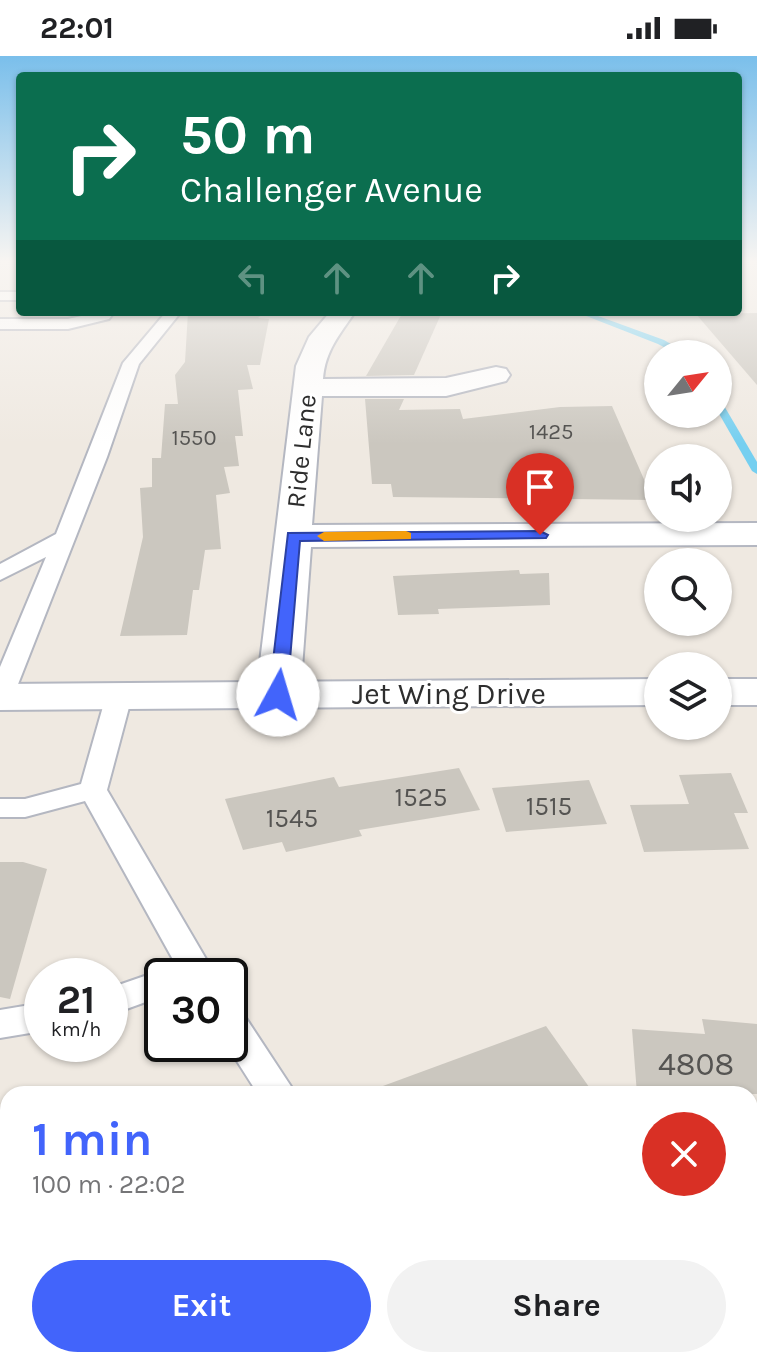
<!DOCTYPE html>
<html lang="en">
<head>
<meta charset="utf-8">
<style>
  :root { --surface:#fff; --page:#f2f2f2; --text:#202124; --muted:#757577; --accent:#4264fb }
  body { margin:0; font-family:Karla,sans-serif; background:var(--page); color:var(--text); height:100vh; display:flex; flex-direction:column; font-size:30px; white-space:nowrap }
  * { box-sizing:border-box; margin:0 }
  p { font-size:26px; color:var(--muted) }
  .icon { flex:none; width:44px; height:44px; fill:none; stroke:currentColor; stroke-width:2; stroke-linecap:round; stroke-linejoin:round }
  .map { position:relative; flex:1; overflow:hidden }
  .details { position:absolute; left:0px; top:1030px; width:758px; height:282px; display:flex; flex-direction:column; background:var(--surface); border-radius:24px 24px 0 0; box-shadow:0 2px 6px #0004 }
  .details>* { flex:none }
  .banner { position:absolute; left:16px; top:16px; width:726px; height:244px; border-radius:8px; box-shadow:0 2px 6px #0004; background:#0b6e4f; color:#fff; overflow:hidden }
  .needle { width:52px; rotate:60deg }
  .tools { position:absolute; left:644px; top:284px; display:grid; gap:16px }
  .tools a { display:grid; place-items:center; width:88px; height:88px; border-radius:50%; background:var(--surface); box-shadow:0 2px 6px #0004; font-size:40px }
  .speed { position:absolute; left:24px; top:902px; display:flex; gap:16px; font-size:40px; font-weight:700; text-align:center }
  .speed>* { display:grid; place-content:center; width:104px; height:104px; border-radius:50%; background:var(--surface); box-shadow:0 2px 6px #0004; line-height:1 }
  .speed small { font-size:20px; font-weight:400 }
  .speed .limit { border:4px solid #111; border-radius:12px; background:#fff; color:#111 }
  .pin { position:absolute; display:grid; place-items:center; width:68px; height:68px; color:#fff; margin:-82px -34px; border-radius:50% 50% 50% 0; rotate:-45deg; box-shadow:0 0 8px #0007 }
  .pin .icon { rotate:45deg }
  .me { position:absolute; width:88px; margin:-44px; rotate:6deg; stroke-linejoin:round; filter:drop-shadow(0 0 6px #0008) }
  .turn { display:flex; align-items:center; gap:28px; height:168px; padding:0 32px; font-size:36px }
  .turn .icon { width:104px; height:104px; stroke-width:2.5 }
  .turn b { display:block; font-size:56px; line-height:68px }
  .lanes { display:flex; align-items:center; height:76px; padding:0 32px; background:#0003; justify-content:center; gap:40px; direction:ltr }
  .lanes .off { opacity:.35 }
  .round { display:grid; place-items:center; flex:none; width:84px; height:84px; border-radius:42px; background:var(--page) }
  .overview { display:flex; align-items:center; justify-content:space-between; height:136px; padding:0 32px }
  h1 { font-size:48px; font-weight:700; line-height:60px; color:var(--accent) }
  .cta { display:flex; gap:16px; margin-top:auto; padding:16px 32px }
  .cta a { flex:1; height:92px; border-radius:48px; background:var(--accent); color:#fff; font-size:32px; font-weight:700; line-height:92px; text-align:center }
  .cta a+a { background:var(--page); color:var(--text) }
  .status { display:flex; justify-content:space-between; align-items:center; height:56px; padding:0 40px; background:var(--surface); direction:ltr }
  .status svg { height:22px; fill:currentColor }
  .map>svg:first-child { display:block }
</style>
</head>
<body>
<div class="status"><b>22:01</b><svg viewBox="0 0 49 12"><path d="M0 12V9h3v3zM5 12V6h3v6zM10 12V3h3v9zM15 12V0h3v12zM26 1h20v11H26zM47 4h2v5h-2z"/></svg></div>
<div class="map">
<svg width="757" height="1311" viewBox="0 0 757 1311">
  <rect width="100%" height="100%" fill="#efe9e1"/>
  <g fill="none" stroke-linecap="round" stroke-linejoin="round">
    <!-- stream -->
    <g fill="#75cff0" fill-rule="evenodd">
      <polygon points="576,256 587,256 664,284 688,298 677,298 658,288"/>
      <polygon points="718,345 723,348 757,406 757,418 752,415 718,356"/>
    </g>
  </g>
  <!-- building -->
  <g fill="#cbc7bf">
    <polygon points="188,256 265,256 258,262 269,263 260,309 247,309 253,333 238,334 243,380 235,380 239,410 224,411 230,437 216,439 221,493 205,494 199,534 193,534 187,579 120,580 143,481 140,432 152,431 152,402 161,402 165,348 178,348 175,319 185,306"/>
    <polygon points="403,256 442,256 414,319 366,320"/>
    <polygon points="757,257 757,329 696,258"/>
    <polygon points="365,343 404,343 399,354 460,353 463,363 560,351 612,350 653,444 393,441 391,428 372,428"/>
    <polygon points="519,514 520,518 549,517 550,549 438,553 439,558 398,559 393,520"/>
    <polygon points="459,712 480,754 359,774 362,780 286,796 282,786 243,794 225,743 334,721 339,731"/>
    <polygon points="731,717 748,757 734,757 749,793 644,796 630,749 689,748 679,719"/>
    <polygon points="589,724 607,768 506,776 492,732"/>
    <polygon points="0,806 23,806 47,813 10,943 0,941"/>
    <polygon points="702,963 757,968 757,1038 637,1038 632,973 705,978"/>
    <polygon points="546,970 594,1038 373,1038 372,1034"/>
  </g>
  <g fill="none" stroke-linecap="round" stroke-linejoin="round">
    <defs>
      <g id="service">
        <rect x="0" y="236" width="20" height="8"/>
        <polygon points="99,256 114,256 109,263 68,273 0,273 0,263 68,263"/>
        <polygon points="166,256 181,256 139,308 107,401 13,641 9,646 0,649 0,611 46,501 0,524 0,508 56,478 123,307"/>
        <polygon points="119,632 128,635 132,640 107,734 213,915 210,920 162,920 162,940 110,959 110,932 162,914 167,916 176,909 85,745 25,761 0,761 0,743 25,743 81,728 106,640 110,635"/>
        <polygon points="42,947 42,975 0,982 0,954"/>
        <polygon points="230,952 242,956 296,1038 258,1038 226,988 230,988"/>
      </g>
      <g id="minor">
        <path d="M 330,256 L 355,256 C 340,278 325,295 323,323 L 446,322 L 496,311 L 506,313 L 510,319 L 506,325 L 446,340 L 322,340 L 312,469 L 757,467 L 757,489 L 311,491 L 300,639 L 293,648 L 278,652 L 263,648 L 256,639 L 296,310 L 309,281 Z"/>
        <polygon points="750,1175 757,1177 757,1243 750,1241"/>
        <polygon points="325,1304 414,1304 412,1311 322,1311"/>
      </g>
      <g id="secondary">
        <polygon points="658,623 658,649 0,654 0,628"/>
        <rect x="718" y="623" width="39" height="26"/>
      </g>
    </defs>
    <!-- service casing -->
    <use href="#service" stroke="#b4b7c1" stroke-width="4"/>
    <!-- minor casing -->
    <use href="#minor" stroke="#b4b7c1" stroke-width="4"/>
    <!-- secondary casing -->
    <use href="#secondary" stroke="#b4b7c1" stroke-width="4"/>
    <!-- service -->
    <use href="#service" fill="#fff" fill-rule="evenodd"/>
    <!-- minor -->
    <use href="#minor" fill="#fff" fill-rule="evenodd"/>
    <!-- secondary -->
    <use href="#secondary" fill="#fff" fill-rule="evenodd"/>
  </g>
  <!-- sky -->
  <linearGradient id="sky" x2="0" y2="1"><stop stop-color="#7abfeb"/><stop offset="0.53" stop-color="#f8f5f2"/><stop offset="1" stop-color="#f8f5f2" stop-opacity="0"/></linearGradient>
  <rect width="757" height="388" fill="url(#sky)"/>
  <!-- route -->
  <polygon fill="#4264fb" stroke="#2b41a3" stroke-width="2" points="540,475 548,479 546,482 300,485 287,639 278,644 269,639 288,477"/>
  <!-- slow -->
  <polygon fill="#f59e0b" points="406,475 411,477 411,483 324,485 317,480 324,476"/>
  <g text-anchor="middle" stroke-width="6" stroke-linejoin="round" paint-order="stroke">
    <!-- far-number labels -->
    <g font-size="22" fill="#555452">
      <text x="551" y="383">1425</text>
      <text x="194" y="389">1550</text>
    </g>
    <!-- far-street labels -->
    <g font-size="26" fill="#2e2e2e" stroke="#fff">
      <text transform="translate(301 395) rotate(-84)" y="9">Ride Lane</text>
    </g>
    <!-- number labels -->
    <g font-size="26" fill="#555452">
      <text x="421" y="750">1525</text>
      <text x="549" y="759">1515</text>
      <text x="292" y="771">1545</text>
    </g>
    <!-- street labels -->
    <g font-size="30" fill="#2e2e2e" stroke="#fff">
      <text x="449" y="648">Jet Wing Drive</text>
    </g>
    <!-- near-number labels -->
    <g font-size="32" fill="#555452">
      <text x="696" y="1019">4808</text>
    </g>
  </g>
</svg>
<div class="tools">
<a><svg class="needle" viewBox="-14 -14 28 28"><path d="M0-13l5 13h-10z" fill="#e53935"/><path d="M0 13l5-13h-10z" fill="#757577"/></svg></a>
<a><svg class="icon" aria-label="sound" viewBox="0 0 24 24"><path d="M4 9h4l5-4v14l-5-4H4zM17 9q2 3 0 6"/></svg></a>
<a><svg class="icon" aria-label="search" viewBox="0 0 24 24"><circle cx="10" cy="10" r="6"/><path d="M15 15l6 6"/></svg></a>
<a><svg class="icon" aria-label="layers" viewBox="0 0 24 24"><path d="M12 4l9 5-9 5-9-5zM3 14l9 5 9-5"/></svg></a>
</div>
<div class="speed"><div>21<small>km/h</small></div><div class="limit">30</div></div>
<div class="pin" style="left:540px;top:479px;background:#d93025"><svg class="icon" aria-label="arrive" viewBox="0 0 24 24"><path d="M6 21V4h12l-3 4 3 4H6"/></svg></div>
<svg class="me" style="left:278px;top:639px" viewBox="-20 -20 40 40"><circle r="19" fill="#fff"/><path d="M0-13L10 11 0 6-10 11z" fill="#4264fb"/></svg>
<div class="banner">
<div class="turn"><svg class="icon" aria-label="right" viewBox="0 0 24 24"><path d="M7 20v-9h11M14 6l5 5-5 5"/></svg><div><b>50 m</b>Challenger Avenue</div></div>
<div class="lanes"><svg class="icon off" aria-label="left" viewBox="0 0 24 24"><path d="M17 20v-9H6M10 6l-5 5 5 5"/></svg><svg class="icon off" aria-label="ahead" viewBox="0 0 24 24"><path d="M12 20V5M6 11l6-6 6 6"/></svg><svg class="icon off" aria-label="ahead" viewBox="0 0 24 24"><path d="M12 20V5M6 11l6-6 6 6"/></svg><svg class="icon" aria-label="right" viewBox="0 0 24 24"><path d="M7 20v-9h11M14 6l5 5-5 5"/></svg></div>
</div>
<section class="details">
<div class="overview"><div><h1>1 min</h1><p>100 m · 22:02</p></div><a class="round" style="background:#d93025;color:#fff"><svg class="icon" aria-label="close" viewBox="0 0 24 24"><path d="M6 6l12 12M18 6L6 18"/></svg></a></div>
<div class="cta"><a>Exit</a><a>Share</a></div>
</section>
</div>
</body>
</html>
